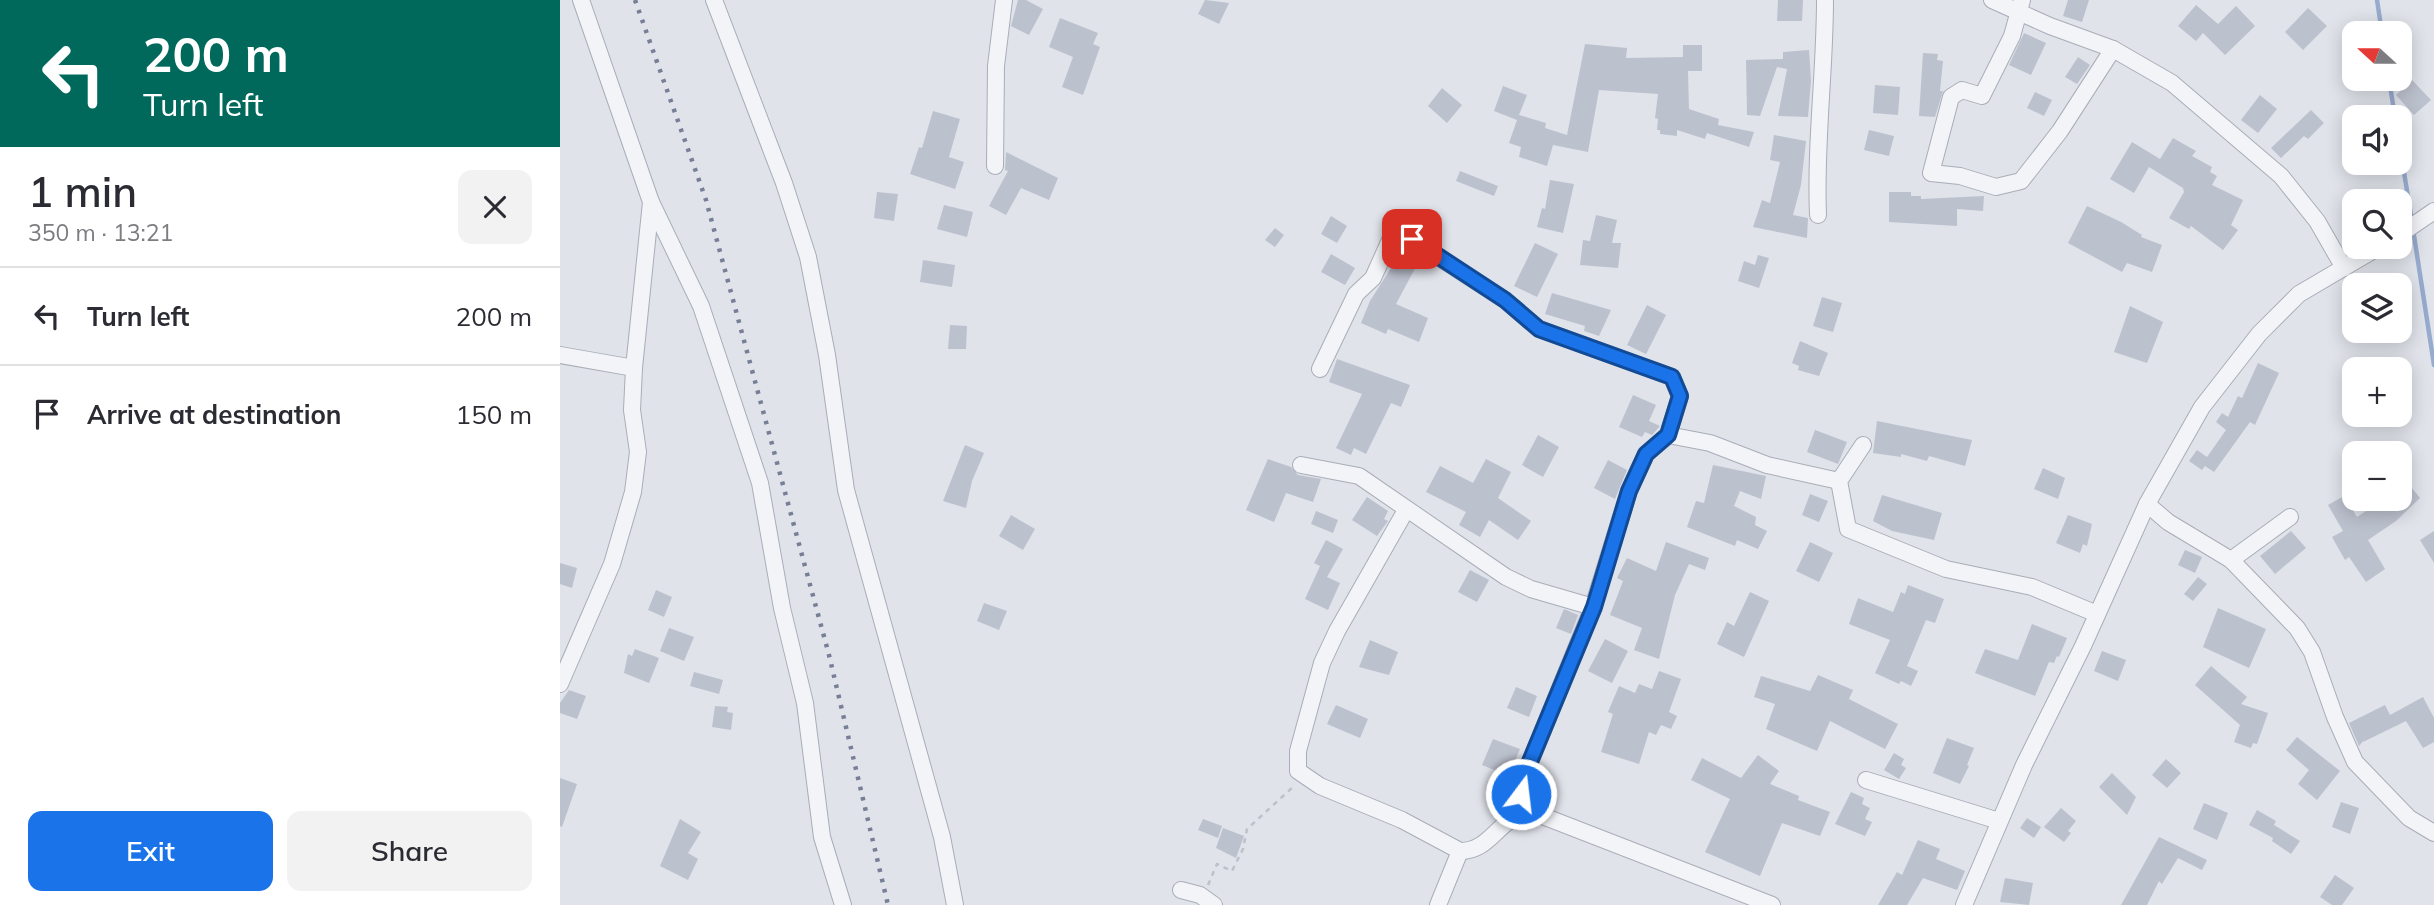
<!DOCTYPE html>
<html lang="en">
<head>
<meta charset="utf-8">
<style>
  :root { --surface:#fff; --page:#f2f2f3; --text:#2b2b33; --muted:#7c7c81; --line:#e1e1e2; --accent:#1a73e8 }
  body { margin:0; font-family:Mulish,sans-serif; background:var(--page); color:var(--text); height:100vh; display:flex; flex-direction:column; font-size:26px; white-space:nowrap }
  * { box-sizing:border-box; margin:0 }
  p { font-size:23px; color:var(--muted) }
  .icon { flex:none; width:38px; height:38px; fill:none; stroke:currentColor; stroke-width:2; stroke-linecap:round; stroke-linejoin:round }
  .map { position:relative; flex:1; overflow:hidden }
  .side { display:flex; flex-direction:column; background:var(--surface); width:560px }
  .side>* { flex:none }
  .banner { background:#00695c; color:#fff; overflow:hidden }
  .needle { width:46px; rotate:291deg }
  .tools { position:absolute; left:1782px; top:21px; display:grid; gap:14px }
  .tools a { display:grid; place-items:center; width:70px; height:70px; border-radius:14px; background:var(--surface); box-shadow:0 4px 18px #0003; font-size:35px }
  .pin { position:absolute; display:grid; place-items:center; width:60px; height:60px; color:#fff; margin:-30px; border-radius:14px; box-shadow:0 4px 10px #0006 }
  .me { position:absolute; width:77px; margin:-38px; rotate:15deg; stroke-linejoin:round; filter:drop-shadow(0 0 5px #0008) }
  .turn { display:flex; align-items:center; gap:24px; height:147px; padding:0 28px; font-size:32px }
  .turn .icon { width:91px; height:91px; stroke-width:2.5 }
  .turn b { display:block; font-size:49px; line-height:60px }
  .round { display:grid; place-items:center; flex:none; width:74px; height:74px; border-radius:14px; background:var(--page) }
  .overview { display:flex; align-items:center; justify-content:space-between; height:119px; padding:0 28px }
  h1 { font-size:42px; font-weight:600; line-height:52px }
  .action { display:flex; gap:14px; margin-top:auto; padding:14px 28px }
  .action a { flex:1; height:80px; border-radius:14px; background:var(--accent); color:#fff; font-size:28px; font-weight:600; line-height:80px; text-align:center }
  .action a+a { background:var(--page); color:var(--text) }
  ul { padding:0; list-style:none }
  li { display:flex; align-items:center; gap:21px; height:98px; padding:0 28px; border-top:2px solid var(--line) }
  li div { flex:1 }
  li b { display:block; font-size:26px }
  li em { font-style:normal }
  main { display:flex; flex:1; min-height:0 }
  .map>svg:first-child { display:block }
</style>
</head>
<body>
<main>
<section class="side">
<div class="banner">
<div class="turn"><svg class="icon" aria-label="left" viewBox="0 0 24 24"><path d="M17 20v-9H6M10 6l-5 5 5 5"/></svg><div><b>200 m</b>Turn left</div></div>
</div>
<div class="overview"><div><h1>1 min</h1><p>350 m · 13:21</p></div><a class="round"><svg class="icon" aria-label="close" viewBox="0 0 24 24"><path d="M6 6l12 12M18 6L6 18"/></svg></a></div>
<ul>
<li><svg class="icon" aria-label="left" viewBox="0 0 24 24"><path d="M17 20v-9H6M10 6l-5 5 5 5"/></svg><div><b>Turn left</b></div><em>200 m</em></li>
<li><svg class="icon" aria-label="arrive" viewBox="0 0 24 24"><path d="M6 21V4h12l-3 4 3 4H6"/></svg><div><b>Arrive at destination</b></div><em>150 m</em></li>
</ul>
<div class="action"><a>Exit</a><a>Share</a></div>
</section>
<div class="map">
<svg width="1874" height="905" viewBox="0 0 1874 905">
  <rect width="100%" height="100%" fill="#e0e3ea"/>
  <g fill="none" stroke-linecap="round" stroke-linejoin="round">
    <!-- stream -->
    <g stroke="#97abce" stroke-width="4.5">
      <polyline points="1817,0 1822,33"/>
      <polyline points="1829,79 1835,117"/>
      <polyline points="1839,142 1852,221"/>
      <polyline points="1853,229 1874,365"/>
    </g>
  </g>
  <!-- building -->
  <g fill="#bcc1ce">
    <polygon points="458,0 466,0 483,9 469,35 451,26"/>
    <polygon points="645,0 669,3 659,24 638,14"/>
    <polygon points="1218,0 1243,0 1242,21 1217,21"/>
    <polygon points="1508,0 1529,0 1522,22 1503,16"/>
    <polygon points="1636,5 1658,24 1676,6 1695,26 1665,55 1643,33 1636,41 1618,26"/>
    <polygon points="1748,8 1767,26 1743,50 1725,32"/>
    <polygon points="500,18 538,33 533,44 540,47 523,95 502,87 513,57 489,47"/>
    <polygon points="1464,33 1486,43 1471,75 1449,65"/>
    <polygon points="1025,44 1067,48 1066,58 1123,57 1123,45 1142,45 1142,71 1128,71 1129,109 1159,119 1158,125 1194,132 1189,147 1147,133 1145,139 1117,130 1117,136 1100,134 1100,130 1097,130 1098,119 1095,118 1098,94 1039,90 1028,152 993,145 987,166 959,157 961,147 949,143 957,120 934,111 943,86 967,95 959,115 986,123 985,128 1007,135"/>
    <polygon points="1249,50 1251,81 1248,117 1218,116 1227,69 1217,67 1200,116 1187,115 1186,60 1223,59 1223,52"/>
    <polygon points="1363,53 1378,54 1377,60 1383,61 1380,91 1383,91 1375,117 1359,116"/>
    <polygon points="1518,57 1530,65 1517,84 1505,77"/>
    <polygon points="1852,80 1871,100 1854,115 1836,95"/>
    <polygon points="1315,85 1340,87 1338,115 1313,113"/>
    <polygon points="882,88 902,105 887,123 868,106"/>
    <polygon points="1475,92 1492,100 1484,116 1467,108"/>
    <polygon points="1700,95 1717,109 1698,133 1681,120"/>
    <polygon points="1751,110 1764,123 1748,139 1744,136 1721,158 1711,148"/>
    <polygon points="373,111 400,119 389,157 404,162 395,189 350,174 359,147 362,148"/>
    <polygon points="1309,130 1334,136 1329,156 1304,150"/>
    <polygon points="1214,135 1246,141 1241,185 1233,215 1248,218 1247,238 1193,227 1202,200 1210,203 1220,162 1210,160"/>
    <polygon points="1613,138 1636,151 1632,156 1652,167 1650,172 1657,176 1652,185 1683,200 1671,225 1678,230 1663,250 1631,226 1629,229 1609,218 1624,192 1623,188 1589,167 1574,193 1550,179 1572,142 1600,159"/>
    <polygon points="446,152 498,178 489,200 461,188 446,215 429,206 448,171 445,170"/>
    <polygon points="900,171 938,186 934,196 896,181"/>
    <polygon points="990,180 1014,184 1003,233 977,227 982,208 985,209"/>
    <polygon points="317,192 338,194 334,221 314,218"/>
    <polygon points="1329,192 1351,192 1351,196 1361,196 1361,199 1424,196 1423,211 1397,209 1397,226 1329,222"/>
    <polygon points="384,205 413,212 407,237 377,229"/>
    <polygon points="1527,206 1561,222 1582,235 1581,237 1602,245 1592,272 1567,263 1562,272 1508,243"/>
    <polygon points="1036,215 1057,220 1052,243 1061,243 1058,268 1020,265 1023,240 1030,241"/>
    <polygon points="771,216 787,226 777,243 761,234"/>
    <polygon points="715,228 724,235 715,247 705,240"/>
    <polygon points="975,243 998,254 977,297 954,286"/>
    <polygon points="838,248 860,259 836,304 868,318 859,342 828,329 826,334 801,323 810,301 831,268"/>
    <polygon points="771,254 795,268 785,285 761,272"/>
    <polygon points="1198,255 1209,258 1199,288 1178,281 1184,261 1195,265"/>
    <polygon points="363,260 395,265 392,287 360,282"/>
    <polygon points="992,293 1051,310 1039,336 1024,331 1025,326 985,314"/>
    <polygon points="1262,297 1282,303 1273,332 1253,326"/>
    <polygon points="1087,305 1106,315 1086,354 1067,345"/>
    <polygon points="1570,306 1603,322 1587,363 1554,352"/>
    <polygon points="390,325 407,326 406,349 388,349"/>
    <polygon points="1240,341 1268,353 1259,376 1238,370 1239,366 1232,363"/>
    <polygon points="777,359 850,385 841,407 831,403 806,454 794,448 791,455 776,448 802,394 769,382"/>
    <polygon points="1698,363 1719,373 1695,425 1690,422 1654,472 1645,466 1642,470 1629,461 1637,450 1647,457 1666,430 1656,422 1662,413 1668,417 1678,396 1682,398"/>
    <polygon points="1073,395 1096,405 1089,421 1100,426 1092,435 1085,432 1082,437 1059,427"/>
    <polygon points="1317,421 1412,440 1405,466 1369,456 1367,461 1341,454 1341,457 1313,453"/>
    <polygon points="1255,430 1287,442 1278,464 1247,452"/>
    <polygon points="978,435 999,447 983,477 962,465"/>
    <polygon points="405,445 424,453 412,481 406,508 383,501"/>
    <polygon points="708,459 731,467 738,475 761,479 753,502 726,493 714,522 686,510"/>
    <polygon points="926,459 951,472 938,498 971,521 958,540 929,520 920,537 899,525 906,512 866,492 880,466 913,483"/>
    <polygon points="1048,460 1067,470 1055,499 1034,488"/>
    <polygon points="1153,465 1206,476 1201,499 1180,491 1174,506 1196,517 1195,525 1207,531 1198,549 1177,540 1175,546 1127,527 1136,501 1144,503"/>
    <polygon points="1483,468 1505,478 1498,499 1474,489"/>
    <polygon points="1839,472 1860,498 1836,521 1808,540 1825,569 1806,582 1789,557 1785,560 1772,537 1783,531 1768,505 1784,496 1797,517 1824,499 1839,499"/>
    <polygon points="1250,494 1268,501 1259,522 1242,515"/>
    <polygon points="1322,495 1382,513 1374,540 1332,531 1313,521"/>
    <polygon points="807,497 828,511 824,519 828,521 817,536 792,520"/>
    <polygon points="756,511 778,520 773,533 751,524"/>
    <polygon points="451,515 475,529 463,550 439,536"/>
    <polygon points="1508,515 1532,524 1527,546 1523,544 1520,553 1496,543"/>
    <polygon points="1731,531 1746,548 1715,574 1700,556"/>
    <polygon points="1874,531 1874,563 1860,540"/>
    <polygon points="766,540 783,549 767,577 780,583 768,610 745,599 760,566 754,563"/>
    <polygon points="1106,542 1149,558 1145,570 1129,564 1115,595 1099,659 1074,650 1082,628 1050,615 1063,581 1057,578 1067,558 1096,571"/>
    <polygon points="1250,542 1273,553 1259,582 1236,571"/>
    <polygon points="1625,550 1642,557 1635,573 1618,565"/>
    <polygon points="0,563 17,568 12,588 0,584"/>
    <polygon points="910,570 929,580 917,602 898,592"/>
    <polygon points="1638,577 1647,584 1633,601 1624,594"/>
    <polygon points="1348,585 1384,599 1375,623 1366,620 1347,666 1358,671 1351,686 1341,681 1339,684 1315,673 1330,640 1289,624 1298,598 1333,612 1341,592 1345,594"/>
    <polygon points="96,590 112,597 104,617 88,610"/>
    <polygon points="1190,592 1209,601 1184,657 1157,644 1167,622 1174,626"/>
    <polygon points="424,603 447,611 439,630 417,621"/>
    <polygon points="1658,608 1706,629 1689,668 1643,647"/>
    <polygon points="1004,609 1018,615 1011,634 996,628"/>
    <polygon points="1472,624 1507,638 1499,657 1497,656 1494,663 1489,662 1475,696 1415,673 1425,649 1458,660"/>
    <polygon points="109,628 134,637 124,661 100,651"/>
    <polygon points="1045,639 1068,651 1052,683 1028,671"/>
    <polygon points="810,640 838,652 829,675 799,667"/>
    <polygon points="75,649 99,658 89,683 64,673 68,654 72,656"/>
    <polygon points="1542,651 1566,660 1558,681 1534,671"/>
    <polygon points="1651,666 1687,697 1681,704 1708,713 1697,744 1693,743 1691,748 1674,742 1680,725 1635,685"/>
    <polygon points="1099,671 1121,679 1109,712 1117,716 1111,729 1101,725 1096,735 1089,732 1079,764 1041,752 1053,714 1048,712 1059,686 1075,693 1079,684 1092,689"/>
    <polygon points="134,672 163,680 159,694 130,686"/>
    <polygon points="1258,675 1293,690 1289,699 1338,724 1325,749 1270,721 1257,751 1206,729 1215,704 1194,697 1201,676 1250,691"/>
    <polygon points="956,687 977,696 969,717 947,708"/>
    <polygon points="9,690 26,696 17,719 0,713 0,703"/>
    <polygon points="1863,697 1874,718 1874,742 1863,748 1846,721 1803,742 1804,740 1799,746 1789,723 1825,705 1830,715"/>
    <polygon points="776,705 808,719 800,738 767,724"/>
    <polygon points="155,706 168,707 167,712 173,713 171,730 152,727"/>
    <polygon points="1737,737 1780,771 1757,800 1738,784 1749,770 1726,750"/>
    <polygon points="1387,738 1414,748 1407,765 1409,766 1400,784 1373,773"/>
    <polygon points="933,739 960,749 949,776 922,765"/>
    <polygon points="1334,753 1344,759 1341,765 1346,768 1339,779 1324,770"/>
    <polygon points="1198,755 1219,771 1210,784 1239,796 1238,800 1270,812 1260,836 1222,823 1200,876 1145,852 1170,799 1131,780 1142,758 1181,778"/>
    <polygon points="1606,759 1621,773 1607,788 1592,775"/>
    <polygon points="1552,773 1576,797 1567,815 1539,787"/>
    <polygon points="0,778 17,784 2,827 0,826"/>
    <polygon points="1291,792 1304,798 1302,804 1310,808 1305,819 1312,822 1305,836 1275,824"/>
    <polygon points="1781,802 1799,808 1790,834 1772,827"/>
    <polygon points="1644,803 1668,813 1657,840 1633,829"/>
    <polygon points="1501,808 1516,821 1508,831 1511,833 1504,842 1484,827"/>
    <polygon points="1697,810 1716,821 1714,825 1740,841 1731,854 1712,841 1713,838 1689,825"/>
    <polygon points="1467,818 1481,827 1474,838 1460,828"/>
    <polygon points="120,819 141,832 128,853 138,859 128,880 100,866"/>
    <polygon points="643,819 662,826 658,838 638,830"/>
    <polygon points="663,828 684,836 676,858 656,848"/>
    <polygon points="1599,837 1647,860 1642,870 1618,858 1602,884 1599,881 1587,905 1561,905"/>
    <polygon points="1358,840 1380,849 1376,859 1405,871 1397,890 1363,878 1347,905 1318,905 1337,872 1342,875"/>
    <polygon points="1775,875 1794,888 1782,905 1772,905 1760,897"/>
    <polygon points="1445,878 1473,883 1469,905 1440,902"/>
  </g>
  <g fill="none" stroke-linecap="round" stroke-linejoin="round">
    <defs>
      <g id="minor">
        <polyline points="21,0 91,202 141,306 200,483 222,608 245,703 262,837 283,905"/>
        <polyline points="154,0 224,183 248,257 267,355 286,490 382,837 395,905"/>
        <polyline points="1432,0 1490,26 1553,49 1612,83 1721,176 1757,221 1784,268"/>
        <polyline points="1462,0 1452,36 1422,96 1402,90 1391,97 1371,173 1400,176 1436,187 1461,181 1500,131 1553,49"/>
        <polyline points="435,166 436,66 444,0"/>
        <path d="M 1258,215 C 1255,143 1265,72 1265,0"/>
        <polyline points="1839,235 1874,211"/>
        <polyline points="0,355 74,368"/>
        <polyline points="760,369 796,294 813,278 835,229 945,300 979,329 1112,377 1120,396 1108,435"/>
        <polyline points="1303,445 1279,481 1288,529 1386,569 1472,587 1537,614"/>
        <polyline points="741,465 799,476 946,577 971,589 1033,607"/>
        <polyline points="1587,504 1608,522 1671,560 1737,628 1752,652 1775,717 1795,762 1849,818 1874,833"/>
        <path d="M 846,510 L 777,631 L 762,663 L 738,751 L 738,771 L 760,786 L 842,820 L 900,851 C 933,852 940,811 975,813 L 1212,905"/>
        <polyline points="1671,560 1730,517"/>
        <polyline points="0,684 52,564 73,492 78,452 72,410 74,368 91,202"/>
        <polyline points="1306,780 1439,821"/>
        <path d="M 975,813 C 962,800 961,794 964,777 L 1033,607 L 1069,491 L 1086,454 L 1108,435 L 1150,443 L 1207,465 L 1279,481"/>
        <polyline points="621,890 640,895 654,905"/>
        <polyline points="878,905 900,851"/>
        <polyline points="1404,905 1464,765 1523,646 1587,504 1642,407 1699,334 1739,294 1819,247"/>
      </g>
    </defs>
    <!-- minor casing -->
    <use href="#minor" stroke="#a8adb8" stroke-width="18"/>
    <!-- path -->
    <polyline stroke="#bec1c9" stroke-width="2.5" stroke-dasharray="5 5" stroke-linecap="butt" points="648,885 657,864 672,871 683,849 687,829 734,786"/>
    <!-- minor -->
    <use href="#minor" stroke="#f3f4f8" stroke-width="16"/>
    <!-- rail -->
    <polyline stroke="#777f96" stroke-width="4.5" stroke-dasharray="3.5 7" stroke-linecap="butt" points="75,0 146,200 269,655 328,905"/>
  </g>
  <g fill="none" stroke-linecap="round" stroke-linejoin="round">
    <defs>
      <polyline id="route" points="852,239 945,300 979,329 1112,377 1120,396 1108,435 1086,454 1069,491 1034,607 964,776 961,794"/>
    </defs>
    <!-- route casing -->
    <use href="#route" stroke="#114b97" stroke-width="18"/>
    <!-- route -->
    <use href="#route" stroke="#1a73e8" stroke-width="12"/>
  </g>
</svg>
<div class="tools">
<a><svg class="needle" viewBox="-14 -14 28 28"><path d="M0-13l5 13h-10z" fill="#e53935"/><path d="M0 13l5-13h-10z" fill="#7c7c81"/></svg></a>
<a><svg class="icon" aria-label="sound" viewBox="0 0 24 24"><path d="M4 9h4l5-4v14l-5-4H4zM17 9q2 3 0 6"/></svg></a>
<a><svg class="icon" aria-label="search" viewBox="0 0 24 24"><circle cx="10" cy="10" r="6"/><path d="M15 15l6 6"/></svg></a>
<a><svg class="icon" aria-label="layers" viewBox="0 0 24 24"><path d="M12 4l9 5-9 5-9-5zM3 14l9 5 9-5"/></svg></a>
<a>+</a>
<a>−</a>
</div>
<div class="pin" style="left:852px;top:239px;background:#d93025"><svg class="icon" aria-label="arrive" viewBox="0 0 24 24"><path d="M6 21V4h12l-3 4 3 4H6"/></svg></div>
<svg class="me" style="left:961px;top:794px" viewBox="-20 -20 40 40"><circle r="17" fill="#1a73e8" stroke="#fff" stroke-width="3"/><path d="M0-11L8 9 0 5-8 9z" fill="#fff"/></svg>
</div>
</main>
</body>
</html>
